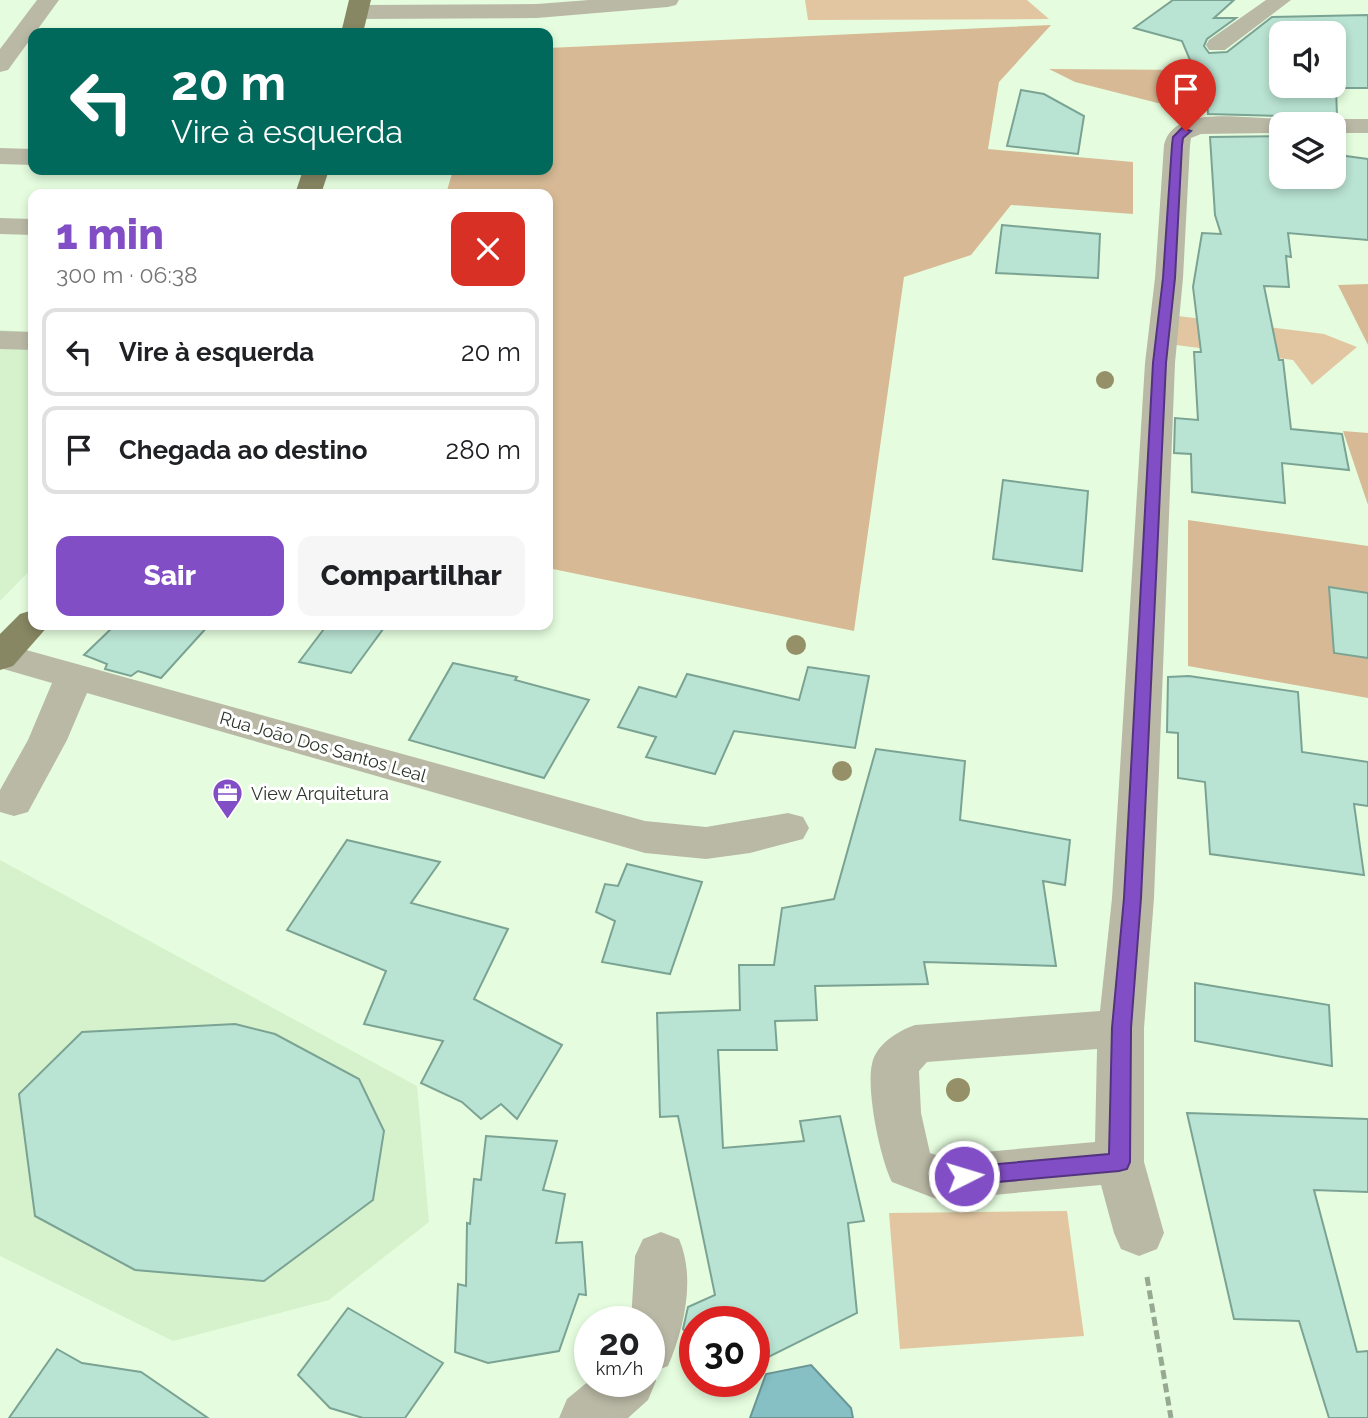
<!DOCTYPE html>
<html lang="pt">
<head>
<meta charset="utf-8">
<style>
  :root { --surface:#fff; --page:#f6f6f6; --text:#202124; --muted:#757577; --line:#e0e0e0; --accent:#824ec6 }
  body { margin:0; font-family:Raleway,sans-serif; background:var(--page); color:var(--text); height:100vh; display:flex; flex-direction:column; font-size:26px; white-space:nowrap }
  * { box-sizing:border-box; margin:0 }
  p { font-size:23px; color:var(--muted) }
  .icon { flex:none; width:38px; height:38px; fill:none; stroke:currentColor; stroke-width:2; stroke-linecap:round; stroke-linejoin:round }
  .map { position:relative; flex:1; overflow:hidden }
  .panel { position:absolute; left:28px; top:189px; width:525px; height:441px; display:flex; flex-direction:column; background:var(--surface); border-radius:14px; box-shadow:0 4px 10px #0003 }
  .panel>* { flex:none }
  .top-card { position:absolute; left:28px; top:28px; width:525px; height:147px; border-radius:14px; box-shadow:0 4px 10px #0003; background:#00695c; color:#fff; overflow:hidden }
  .controls { position:absolute; left:1269px; top:21px; display:grid; gap:14px }
  .controls a { display:grid; place-items:center; width:77px; height:77px; border-radius:14px; background:var(--surface); box-shadow:0 4px 10px #0003; font-size:35px }
  .speed { position:absolute; left:574px; top:1306px; display:flex; gap:14px; font-size:35px; font-weight:700; text-align:center }
  .speed>* { display:grid; place-content:center; width:91px; height:91px; border-radius:50%; background:var(--surface); box-shadow:0 4px 10px #0003; line-height:1 }
  .speed small { font-size:18px; font-weight:400 }
  .speed .limit { border:10px solid #d22; background:#fff; color:#111 }
  .pin { position:absolute; display:grid; place-items:center; width:60px; height:60px; color:#fff; margin:-72px -30px; border-radius:50% 50% 50% 0; rotate:-45deg; box-shadow:0 0 7px #0007 }
  .pin .icon { rotate:45deg }
  .me { position:absolute; width:77px; margin:-38px; rotate:85deg; stroke-linejoin:round; filter:drop-shadow(0 0 5px #0008) }
  .turn { display:flex; align-items:center; gap:24px; height:147px; padding:0 28px; font-size:32px }
  .turn .icon { width:91px; height:91px; stroke-width:2.5 }
  .turn b { display:block; font-size:49px; line-height:60px }
  .round { display:grid; place-items:center; flex:none; width:74px; height:74px; border-radius:14px; background:var(--page) }
  .summary { display:flex; align-items:center; justify-content:space-between; height:119px; padding:0 28px }
  h1 { font-size:42px; font-weight:800; line-height:52px; color:var(--accent) }
  .button { display:flex; gap:14px; margin-top:auto; padding:14px 28px }
  .button a { flex:1; height:80px; border-radius:14px; background:var(--accent); color:#fff; font-size:28px; font-weight:800; line-height:80px; text-align:center }
  .button a+a { background:var(--page); color:var(--text) }
  ul { padding:0; list-style:none }
  li { display:flex; align-items:center; gap:21px; height:88px; margin:0 14px 10px; padding:0 14px; border:4px solid var(--line); border-radius:14px }
  li div { flex:1 }
  li b { display:block; font-size:26px }
  li em { font-style:normal }
  .map>svg:first-child { display:block }
</style>
</head>
<body>
<div class="map">
<svg width="1368" height="1418" viewBox="0 0 1368 1418">
  <rect width="100%" height="100%" fill="#e5fdde"/>
  <!-- built -->
  <g fill="#d5f2cc">
    <polygon points="0,330 33,332 33,567 0,601"/>
    <polygon points="0,860 417,1086 429,1222 329,1300 173,1341 0,1256"/>
  </g>
  <!-- green -->
  <g fill="#e2c6a2">
    <polygon points="805,0 1027,0 1049,19 808,20"/>
    <polygon points="1170,315 1324,334 1357,347 1312,385 1293,360 1168,344"/>
    <polygon points="1067,1211 1084,1336 900,1349 889,1213"/>
  </g>
  <!-- forest -->
  <g fill="#d7ba95">
    <polygon points="1051,25 999,82 988,149 1133,162 1133,214 1011,205 971,255 904,277 854,631 548,568 548,194 446,194 453,170 548,170 548,48"/>
    <polygon points="1049,69 1192,70 1201,114 1075,82"/>
    <polygon points="1368,284 1368,345 1338,285"/>
    <polygon points="1343,431 1368,433 1368,505"/>
    <polygon points="1188,520 1368,546 1368,698 1188,666"/>
  </g>
  <!-- water -->
  <polygon fill="#86c0c5" stroke="#6b9696" stroke-width="2" points="811,1365 851,1408 853,1418 750,1418 766,1374"/>
  <!-- building -->
  <g fill="#b9e3d3" stroke="#7ba394" stroke-width="2" fill-rule="evenodd">
    <path d="M 1173,0 L 1234,0 L 1214,18 L 1236,18 L 1207,39 L 1204,46 L 1209,53 L 1227,52 L 1272,17 L 1368,15 L 1368,88 L 1336,88 L 1337,116 L 1321,124 L 1294,124 L 1281,116 L 1208,114 L 1206,84 L 1201,86 L 1182,41 L 1134,28 ZM 1281,33 L 1334,33 L 1334,86 L 1281,86 Z"/>
    <polygon points="1021,90 1044,94 1084,116 1078,154 1007,146"/>
    <polygon points="1334,136 1338,136 1339,155 1368,159 1368,240 1288,233 1291,257 1286,256 1289,287 1264,286 1279,360 1283,360 1291,429 1342,434 1349,470 1282,463 1285,503 1192,492 1191,454 1174,453 1175,418 1198,420 1194,352 1201,352 1193,287 1202,233 1221,234 1215,215 1210,137 1281,136 1281,177 1334,177"/>
    <polygon points="1002,225 1100,234 1098,278 996,273"/>
    <polygon points="1003,480 1088,491 1082,571 993,559"/>
    <polygon points="1329,587 1368,593 1368,658 1334,653"/>
    <polygon points="115,625 209,625 161,678 138,671 131,676 105,669 107,664 84,655"/>
    <polygon points="327,625 386,625 351,673 299,662"/>
    <polygon points="453,663 517,677 515,680 589,700 544,778 409,740"/>
    <polygon points="808,667 869,676 855,748 734,731 715,774 646,757 656,737 618,727 639,687 676,697 687,674 799,700"/>
    <polygon points="1189,676 1298,692 1302,752 1368,762 1368,806 1354,804 1364,875 1210,854 1205,782 1178,778 1178,733 1167,732 1168,677"/>
    <polygon points="876,749 965,761 960,820 1070,840 1065,885 1043,881 1056,966 924,962 928,984 815,986 817,1020 775,1021 777,1050 718,1050 723,1148 804,1141 800,1121 840,1116 864,1221 848,1223 857,1313 754,1364 754,1321 695,1321 695,1343 683,1329 688,1307 715,1295 678,1116 660,1117 657,1013 740,1010 739,965 774,965 782,908 834,899"/>
    <polygon points="347,840 440,862 411,903 508,929 474,999 562,1045 517,1119 501,1104 481,1119 462,1102 421,1083 443,1041 364,1024 386,971 287,930"/>
    <polygon points="627,864 702,882 670,974 602,962 615,921 596,912 605,884 618,886"/>
    <polygon points="1195,983 1329,1005 1332,1066 1195,1041"/>
    <polygon points="235,1024 275,1034 359,1079 384,1131 373,1200 264,1281 135,1270 35,1216 19,1094 82,1032"/>
    <polygon points="1187,1113 1368,1119 1368,1192 1314,1190 1357,1352 1368,1351 1368,1418 1329,1418 1299,1321 1234,1319"/>
    <polygon points="486,1136 557,1141 543,1190 565,1194 556,1243 582,1242 586,1295 579,1294 559,1351 488,1363 455,1352 458,1284 466,1286 467,1223 470,1224 474,1179 481,1180"/>
    <polygon points="348,1308 443,1363 405,1418 363,1418 330,1408 298,1375"/>
    <polygon points="57,1349 82,1363 141,1372 208,1418 9,1418"/>
  </g>
  <g fill="none" stroke-linecap="round" stroke-linejoin="round">
    <!-- path -->
    <polyline stroke="#97a992" stroke-width="5" stroke-dasharray="9 4.5" stroke-linecap="butt" points="1147,1277 1171,1418"/>
    <!-- minor -->
    <g fill="#bab9a6" fill-rule="evenodd">
      <polygon points="37,0 59,0 8,70 0,72 0,49"/>
      <polygon points="589,0 679,0 676,5 668,7 537,18 358,19 350,17 347,12 350,7 358,5 537,4"/>
      <polygon points="1266,0 1291,0 1225,50 1209,50 1206,45 1209,40"/>
      <path d="M 1246,117 L 1281,119 L 1292,124 L 1281,124 L 1281,133 L 1201,134 L 1191,138 L 1190,145 L 1183,278 L 1175,363 L 1154,898 L 1144,1028 L 1144,1162 L 1164,1233 L 1157,1249 L 1139,1256 L 1121,1249 L 1114,1233 L 1101,1185 L 939,1200 L 892,1182 C 880,1158 866,1090 872,1064 C 876,1044 898,1031 915,1025 L 1100,1011 L 1112,898 L 1145,363 L 1155,278 L 1164,145 C 1172,112 1219,116 1246,117 ZM 1097,1049 L 1095,1142 L 939,1156 L 930,1153 L 921,1113 L 919,1071 L 927,1062 Z"/>
      <polygon points="1334,119 1368,119 1368,133 1334,133 1334,124 1323,124"/>
      <polygon points="0,148 33,149 33,165 0,164"/>
      <polygon points="0,218 33,219 33,235 0,234"/>
      <polygon points="0,331 33,332 33,350 0,349"/>
      <polygon points="1,643 645,821 706,827 788,813 803,817 809,828 803,839 750,853 706,859 645,853 87,693 67,740 28,812 14,816 0,812 0,790 28,740 52,683 0,668"/>
      <path d="M 661,1232 L 679,1239 C 696,1278 684,1329 668,1366 L 653,1372 L 656,1381 L 648,1400 L 628,1418 L 559,1418 L 567,1399 L 590,1380 L 649,1381 L 649,1321 L 631,1321 L 635,1256 L 643,1239 Z"/>
    </g>
    <!-- major -->
    <g fill="#888763" fill-rule="evenodd">
      <polygon points="349,0 371,0 363,33 341,33"/>
      <polygon points="303,170 329,170 321,194 295,194"/>
      <polygon points="33,610 33,625 49,625 13,666 0,670 0,634 20,614"/>
    </g>
  </g>
  <!-- trees -->
  <g fill="#959068">
    <circle cx="1105" cy="380" r="9"/>
    <circle cx="796" cy="645" r="10"/>
    <circle cx="842" cy="771" r="10"/>
    <circle cx="958" cy="1090" r="12"/>
  </g>
  <!-- route -->
  <polygon fill="#824ec6" stroke="#543381" stroke-width="2" points="1182,128 1191,131 1183,138 1182,145 1175,278 1166,363 1141,898 1131,1028 1130,1162 1127,1169 1119,1171 964,1185 957,1182 954,1176 957,1169 964,1167 1109,1154 1112,1028 1124,898 1153,363 1163,278 1172,145 1173,137"/>
  <!-- icons -->
  <defs>
    <symbol id="office-pin" viewBox="-11 -11 22 30"><path d="M0 17L-7.5 6A9.5 9.5 0 1 1 7.5 6Z" fill="#824ec6" stroke="#fff"/><path d="M-6-3h4V-5.5h4V-3h4V5H-6ZM-1-4.5V-3h2v-1.5ZM-6 0V1H6V0Z" fill="#fff"/></symbol>
  </defs>
  <g fill-rule="evenodd">
    <use href="#office-pin" x="210" y="776" width="35" height="47"/>
  </g>
  <g text-anchor="middle" stroke-width="6" stroke-linejoin="round" paint-order="stroke">
    <!-- street labels -->
    <g font-size="18" fill="#2c3529" stroke="#fff">
      <text transform="translate(323 747) rotate(16)" y="6">Rua João Dos Santos Leal</text>
    </g>
    <!-- poi labels -->
    <g font-size="18" fill="#2c3529" stroke="#fff" text-anchor="start">
      <text x="251" y="800">View Arquitetura</text>
    </g>
  </g>
</svg>
<div class="controls">
<a><svg class="icon" aria-label="sound" viewBox="0 0 24 24"><path d="M4 9h4l5-4v14l-5-4H4zM17 9q2 3 0 6"/></svg></a>
<a><svg class="icon" aria-label="layers" viewBox="0 0 24 24"><path d="M12 4l9 5-9 5-9-5zM3 14l9 5 9-5"/></svg></a>
</div>
<div class="speed"><div>20<small>km/h</small></div><div class="limit">30</div></div>
<div class="pin" style="left:1186px;top:131px;background:#d93025"><svg class="icon" aria-label="arrive" viewBox="0 0 24 24"><path d="M6 21V4h12l-3 4 3 4H6"/></svg></div>
<svg class="me" style="left:964px;top:1176px" viewBox="-20 -20 40 40"><circle r="17" fill="#824ec6" stroke="#fff" stroke-width="3"/><path d="M0-11L8 9 0 5-8 9z" fill="#fff"/></svg>
<div class="top-card">
<div class="turn"><svg class="icon" aria-label="left" viewBox="0 0 24 24"><path d="M17 20v-9H6M10 6l-5 5 5 5"/></svg><div><b>20 m</b>Vire à esquerda</div></div>
</div>
<section class="panel">
<div class="summary"><div><h1>1 min</h1><p>300 m · 06:38</p></div><a class="round" style="background:#d93025;color:#fff"><svg class="icon" aria-label="close" viewBox="0 0 24 24"><path d="M6 6l12 12M18 6L6 18"/></svg></a></div>
<ul>
<li><svg class="icon" aria-label="left" viewBox="0 0 24 24"><path d="M17 20v-9H6M10 6l-5 5 5 5"/></svg><div><b>Vire à esquerda</b></div><em>20 m</em></li>
<li><svg class="icon" aria-label="arrive" viewBox="0 0 24 24"><path d="M6 21V4h12l-3 4 3 4H6"/></svg><div><b>Chegada ao destino</b></div><em>280 m</em></li>
</ul>
<div class="button"><a>Sair</a><a>Compartilhar</a></div>
</section>
</div>
</body>
</html>
